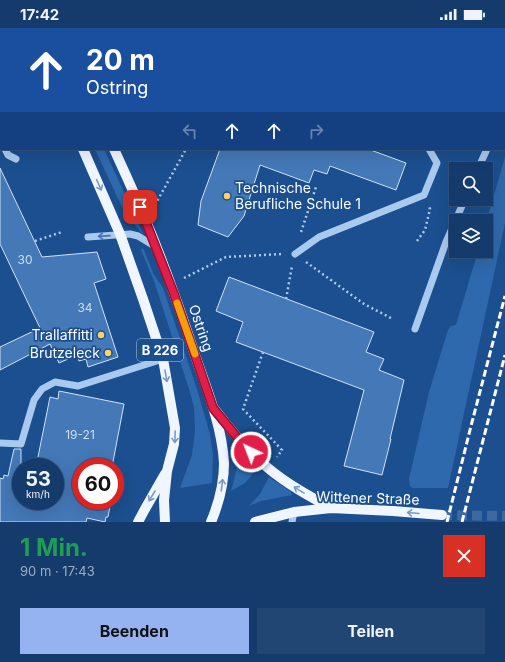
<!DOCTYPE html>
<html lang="de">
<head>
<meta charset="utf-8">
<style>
  :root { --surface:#143b6b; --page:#214673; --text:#f1f3f6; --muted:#9dadc1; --line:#33557e; --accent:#95b2f1 }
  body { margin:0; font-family:Inter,sans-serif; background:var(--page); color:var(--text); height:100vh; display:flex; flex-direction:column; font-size:15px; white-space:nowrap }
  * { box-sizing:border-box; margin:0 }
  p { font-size:13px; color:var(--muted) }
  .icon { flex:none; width:22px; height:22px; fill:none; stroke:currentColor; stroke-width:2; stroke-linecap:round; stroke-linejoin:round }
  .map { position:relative; height:494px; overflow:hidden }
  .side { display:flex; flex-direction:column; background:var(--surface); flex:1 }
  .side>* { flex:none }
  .banner { position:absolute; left:0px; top:0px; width:505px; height:122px; box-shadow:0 4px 16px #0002,0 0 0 1px var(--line); background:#1a4fa0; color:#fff; overflow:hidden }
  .controls { position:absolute; left:449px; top:134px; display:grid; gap:8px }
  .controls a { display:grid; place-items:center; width:44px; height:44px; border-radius:0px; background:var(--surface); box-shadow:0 4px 16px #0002,0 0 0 1px var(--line); font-size:20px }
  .speed { position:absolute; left:12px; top:430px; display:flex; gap:8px; font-size:20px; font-weight:700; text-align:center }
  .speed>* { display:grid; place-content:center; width:52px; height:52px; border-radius:50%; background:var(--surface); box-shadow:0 4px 16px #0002,0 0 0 1px var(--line); line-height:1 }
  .speed small { font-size:10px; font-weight:400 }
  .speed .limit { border:6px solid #d22; background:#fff; color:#111 }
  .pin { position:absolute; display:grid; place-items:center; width:34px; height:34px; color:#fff; margin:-17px; border-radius:8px; box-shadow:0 2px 6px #0006 }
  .me { position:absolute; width:44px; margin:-22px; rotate:317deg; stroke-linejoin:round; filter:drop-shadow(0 0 3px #0008) }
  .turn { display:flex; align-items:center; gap:14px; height:84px; padding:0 20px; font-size:18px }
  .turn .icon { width:52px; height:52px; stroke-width:2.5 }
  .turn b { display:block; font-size:28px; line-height:34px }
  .lanes { display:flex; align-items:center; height:38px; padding:0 20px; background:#0003; justify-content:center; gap:20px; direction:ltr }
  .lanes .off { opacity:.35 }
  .round { display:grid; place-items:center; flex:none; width:42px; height:42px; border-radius:0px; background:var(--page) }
  .overview { display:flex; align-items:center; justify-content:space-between; height:68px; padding:0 20px }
  h1 { font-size:24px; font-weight:700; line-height:30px; color:#1e9e55 }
  .cta { display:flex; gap:8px; margin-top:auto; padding:8px 20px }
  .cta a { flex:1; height:46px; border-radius:0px; background:var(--accent); color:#111; font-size:16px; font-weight:700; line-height:46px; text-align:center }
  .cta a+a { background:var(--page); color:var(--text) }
  .status { display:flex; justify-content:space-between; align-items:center; height:28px; padding:0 20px; background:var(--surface); direction:ltr }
  .status svg { height:11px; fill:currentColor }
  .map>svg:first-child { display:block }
</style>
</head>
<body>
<div class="status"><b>17:42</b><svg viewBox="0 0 49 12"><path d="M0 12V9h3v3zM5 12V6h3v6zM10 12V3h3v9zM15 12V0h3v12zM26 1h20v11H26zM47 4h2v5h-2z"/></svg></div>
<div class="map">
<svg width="505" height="494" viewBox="0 0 505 494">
  <rect width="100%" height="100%" fill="#1b4f8f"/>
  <!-- green -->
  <g fill="#2e69ad">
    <polygon points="95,121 104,121 144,208 138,200 127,190"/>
    <polygon points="505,129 505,195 448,460 412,460 410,458 409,451 429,364 448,302 451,298 456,297 478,223 486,223 486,195"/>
    <polygon points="142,220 144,222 154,247 163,260 196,358 210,406 213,427 212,455 180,460 192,427 195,403 194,379 189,361 154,253 141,222"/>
    <polygon points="242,428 246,429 258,440 245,455 231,463 235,448 239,430"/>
    <polygon points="269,449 291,464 292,467 261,473 249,478 260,466"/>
  </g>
  <!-- building -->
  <g fill="#4478b7" stroke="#cfe3fa">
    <polygon points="220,121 368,121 406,135 396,162 330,138 327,146 314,142 309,155 260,137 244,188 228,209 198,197 201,173"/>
    <polygon points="0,140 42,229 97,224 106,251 94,255 118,329 88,339 86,331 79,333 77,327 59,335 50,316 0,342 0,319 40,300 0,216"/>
    <polygon points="229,249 374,304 366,324 384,331 379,342 404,352 390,411 391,411 382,447 344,438 364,362 236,314 243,294 216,283"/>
    <polygon points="59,363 124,376 112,439 81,439 81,473 111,473 108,489 106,489 105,494 87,490 86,494 0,494 0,450 3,451 4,447 8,448 14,421 21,421 21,473 55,473 55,439 36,439 50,369 58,371"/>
  </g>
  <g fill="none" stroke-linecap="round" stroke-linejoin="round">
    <!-- major-tunnel -->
    <polyline stroke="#3d69a0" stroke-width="10" stroke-dasharray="10 5" stroke-linecap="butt" points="442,487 505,488"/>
    <!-- path -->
    <g stroke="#a9c9ee" stroke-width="2.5" stroke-dasharray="2 3" stroke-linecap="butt">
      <polyline points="155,177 186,121"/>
      <polyline points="301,204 316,159"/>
      <polyline points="35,213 62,204"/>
      <polyline points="417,213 425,202 430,181 429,178"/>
      <polyline points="306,234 364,276 391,290"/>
      <polyline points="184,250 226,229 282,226"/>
      <polyline points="286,271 292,238"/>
      <polyline points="263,324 243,381 282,422 277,429"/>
    </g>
    <!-- minor -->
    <g stroke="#a9c9ee" stroke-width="7">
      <polyline points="227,1 230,0"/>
      <polyline points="504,79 505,76"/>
      <polyline points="0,111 1,113"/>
      <polyline points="5,121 8,127 16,131"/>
      <polyline points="478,141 487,121"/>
      <polyline points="88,209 130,206 138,208 156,219"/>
      <polyline points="295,226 319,209 424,167 437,135 429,121"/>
      <polyline points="415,301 446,214 465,171"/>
      <polyline points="0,415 21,416 34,372 42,361 55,354 78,358 163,331"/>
      <polyline points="292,494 294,484"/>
    </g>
    <!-- major -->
    <g stroke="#f0f6ff" stroke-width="10">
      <polyline points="29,0 29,1"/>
      <polyline points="59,0 59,1"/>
      <polyline points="83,121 120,206 143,271 163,331 175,400 174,416 167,443 164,472 165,494"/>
      <path d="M 114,121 C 125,145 136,169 146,193 C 165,238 181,284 196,330 C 208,364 222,399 224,435 C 224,456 219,475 211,494"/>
      <path d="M 216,383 C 232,404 248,423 268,440 C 287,456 309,468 331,480"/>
      <polyline points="138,494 145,481 165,446"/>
      <polyline points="255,494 294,484 331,480 393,483 442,487"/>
    </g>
    <!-- rail -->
    <g stroke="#fff" stroke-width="3" stroke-dasharray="7 3" stroke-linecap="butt">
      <polyline points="447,494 471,398 505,268"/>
      <polyline points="462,494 505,327"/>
    </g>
  </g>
  <!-- one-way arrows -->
  <defs><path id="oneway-shaft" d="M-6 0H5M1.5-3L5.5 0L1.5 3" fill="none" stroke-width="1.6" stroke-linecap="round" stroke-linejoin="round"/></defs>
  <g stroke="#7b9ac1">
    <use href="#oneway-shaft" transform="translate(99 157) rotate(66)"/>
    <use href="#oneway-shaft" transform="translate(166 348) rotate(80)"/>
    <use href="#oneway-shaft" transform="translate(175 409) rotate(92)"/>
    <use href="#oneway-shaft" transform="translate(222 457) rotate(-83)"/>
    <use href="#oneway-shaft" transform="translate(299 462) rotate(-148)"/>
    <use href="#oneway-shaft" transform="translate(152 468) rotate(121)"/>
    <use href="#oneway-shaft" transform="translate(413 485) rotate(-175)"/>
  </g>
  <use stroke="#4674ac" href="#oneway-shaft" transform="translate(104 208) rotate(176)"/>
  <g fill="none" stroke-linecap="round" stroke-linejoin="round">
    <defs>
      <polyline id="route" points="140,179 174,266 213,380 236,408 251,424"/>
    </defs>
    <!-- route casing -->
    <use href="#route" stroke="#92132f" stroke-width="10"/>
    <!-- route -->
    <use href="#route" stroke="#e11d48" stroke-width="7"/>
    <!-- slow -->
    <polyline stroke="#f59e0b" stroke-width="7" points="177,275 195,326"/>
  </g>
  <!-- markers -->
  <g fill="#ffd166" stroke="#1b4f8f" stroke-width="1.5">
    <circle cx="227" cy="168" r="4"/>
    <circle cx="101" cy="307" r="4"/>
    <circle cx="108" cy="325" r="4"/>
  </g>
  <g text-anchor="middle" stroke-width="3.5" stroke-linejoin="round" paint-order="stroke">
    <!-- number labels -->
    <g font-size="12" fill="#d0dded">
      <text x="25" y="236">30</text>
      <text x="85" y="284">34</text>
      <text x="80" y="411">19-21</text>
    </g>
    <!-- shield labels -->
    <rect fill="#1b4f8f" stroke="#bbcadd" stroke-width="1" x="137" y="311" width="46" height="22" rx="3"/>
    <g font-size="13" font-weight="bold" fill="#fff">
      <text x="160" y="327">B 226</text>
    </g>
    <!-- poi labels -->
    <g font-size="14" fill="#fff" stroke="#1b4f8f" text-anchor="end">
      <text x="235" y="165" text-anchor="start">Technische<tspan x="235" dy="16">Berufliche Schule 1</tspan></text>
      <text x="93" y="312">Trallaffitti</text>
      <text x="100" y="330">Brutzeleck</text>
    </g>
    <!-- street labels -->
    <g font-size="14" fill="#fff" stroke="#1b4f8f">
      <text transform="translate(201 300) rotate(71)" y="5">Ostring</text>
      <text transform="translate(368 470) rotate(2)" y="5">Wittener Straße</text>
    </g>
  </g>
</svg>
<div class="controls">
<a><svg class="icon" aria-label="search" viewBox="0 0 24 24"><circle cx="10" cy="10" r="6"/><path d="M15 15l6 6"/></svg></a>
<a><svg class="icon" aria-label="layers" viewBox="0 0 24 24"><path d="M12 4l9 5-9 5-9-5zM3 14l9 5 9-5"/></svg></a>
</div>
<div class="speed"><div>53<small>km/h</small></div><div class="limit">60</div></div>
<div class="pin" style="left:140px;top:179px;background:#d93025"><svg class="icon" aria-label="arrive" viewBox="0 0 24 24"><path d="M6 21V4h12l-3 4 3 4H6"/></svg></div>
<svg class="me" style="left:251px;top:424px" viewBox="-20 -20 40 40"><circle r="17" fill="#e11d48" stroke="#fff" stroke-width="3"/><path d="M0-11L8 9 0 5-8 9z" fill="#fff"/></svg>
<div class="banner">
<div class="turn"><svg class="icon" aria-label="ahead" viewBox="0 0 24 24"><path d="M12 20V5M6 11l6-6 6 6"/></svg><div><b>20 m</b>Ostring</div></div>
<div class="lanes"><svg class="icon off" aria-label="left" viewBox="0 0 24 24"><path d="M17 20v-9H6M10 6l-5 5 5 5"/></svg><svg class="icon" aria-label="ahead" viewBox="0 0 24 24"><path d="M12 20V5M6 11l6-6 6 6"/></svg><svg class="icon" aria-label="ahead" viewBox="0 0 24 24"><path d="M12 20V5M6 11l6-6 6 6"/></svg><svg class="icon off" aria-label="right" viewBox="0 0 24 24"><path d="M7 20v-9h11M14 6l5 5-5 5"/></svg></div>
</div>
</div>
<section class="side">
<div class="overview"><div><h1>1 Min.</h1><p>90 m · 17:43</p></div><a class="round" style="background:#d93025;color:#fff"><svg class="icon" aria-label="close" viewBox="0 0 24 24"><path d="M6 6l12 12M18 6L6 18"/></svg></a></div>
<div class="cta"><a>Beenden</a><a>Teilen</a></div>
</section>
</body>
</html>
